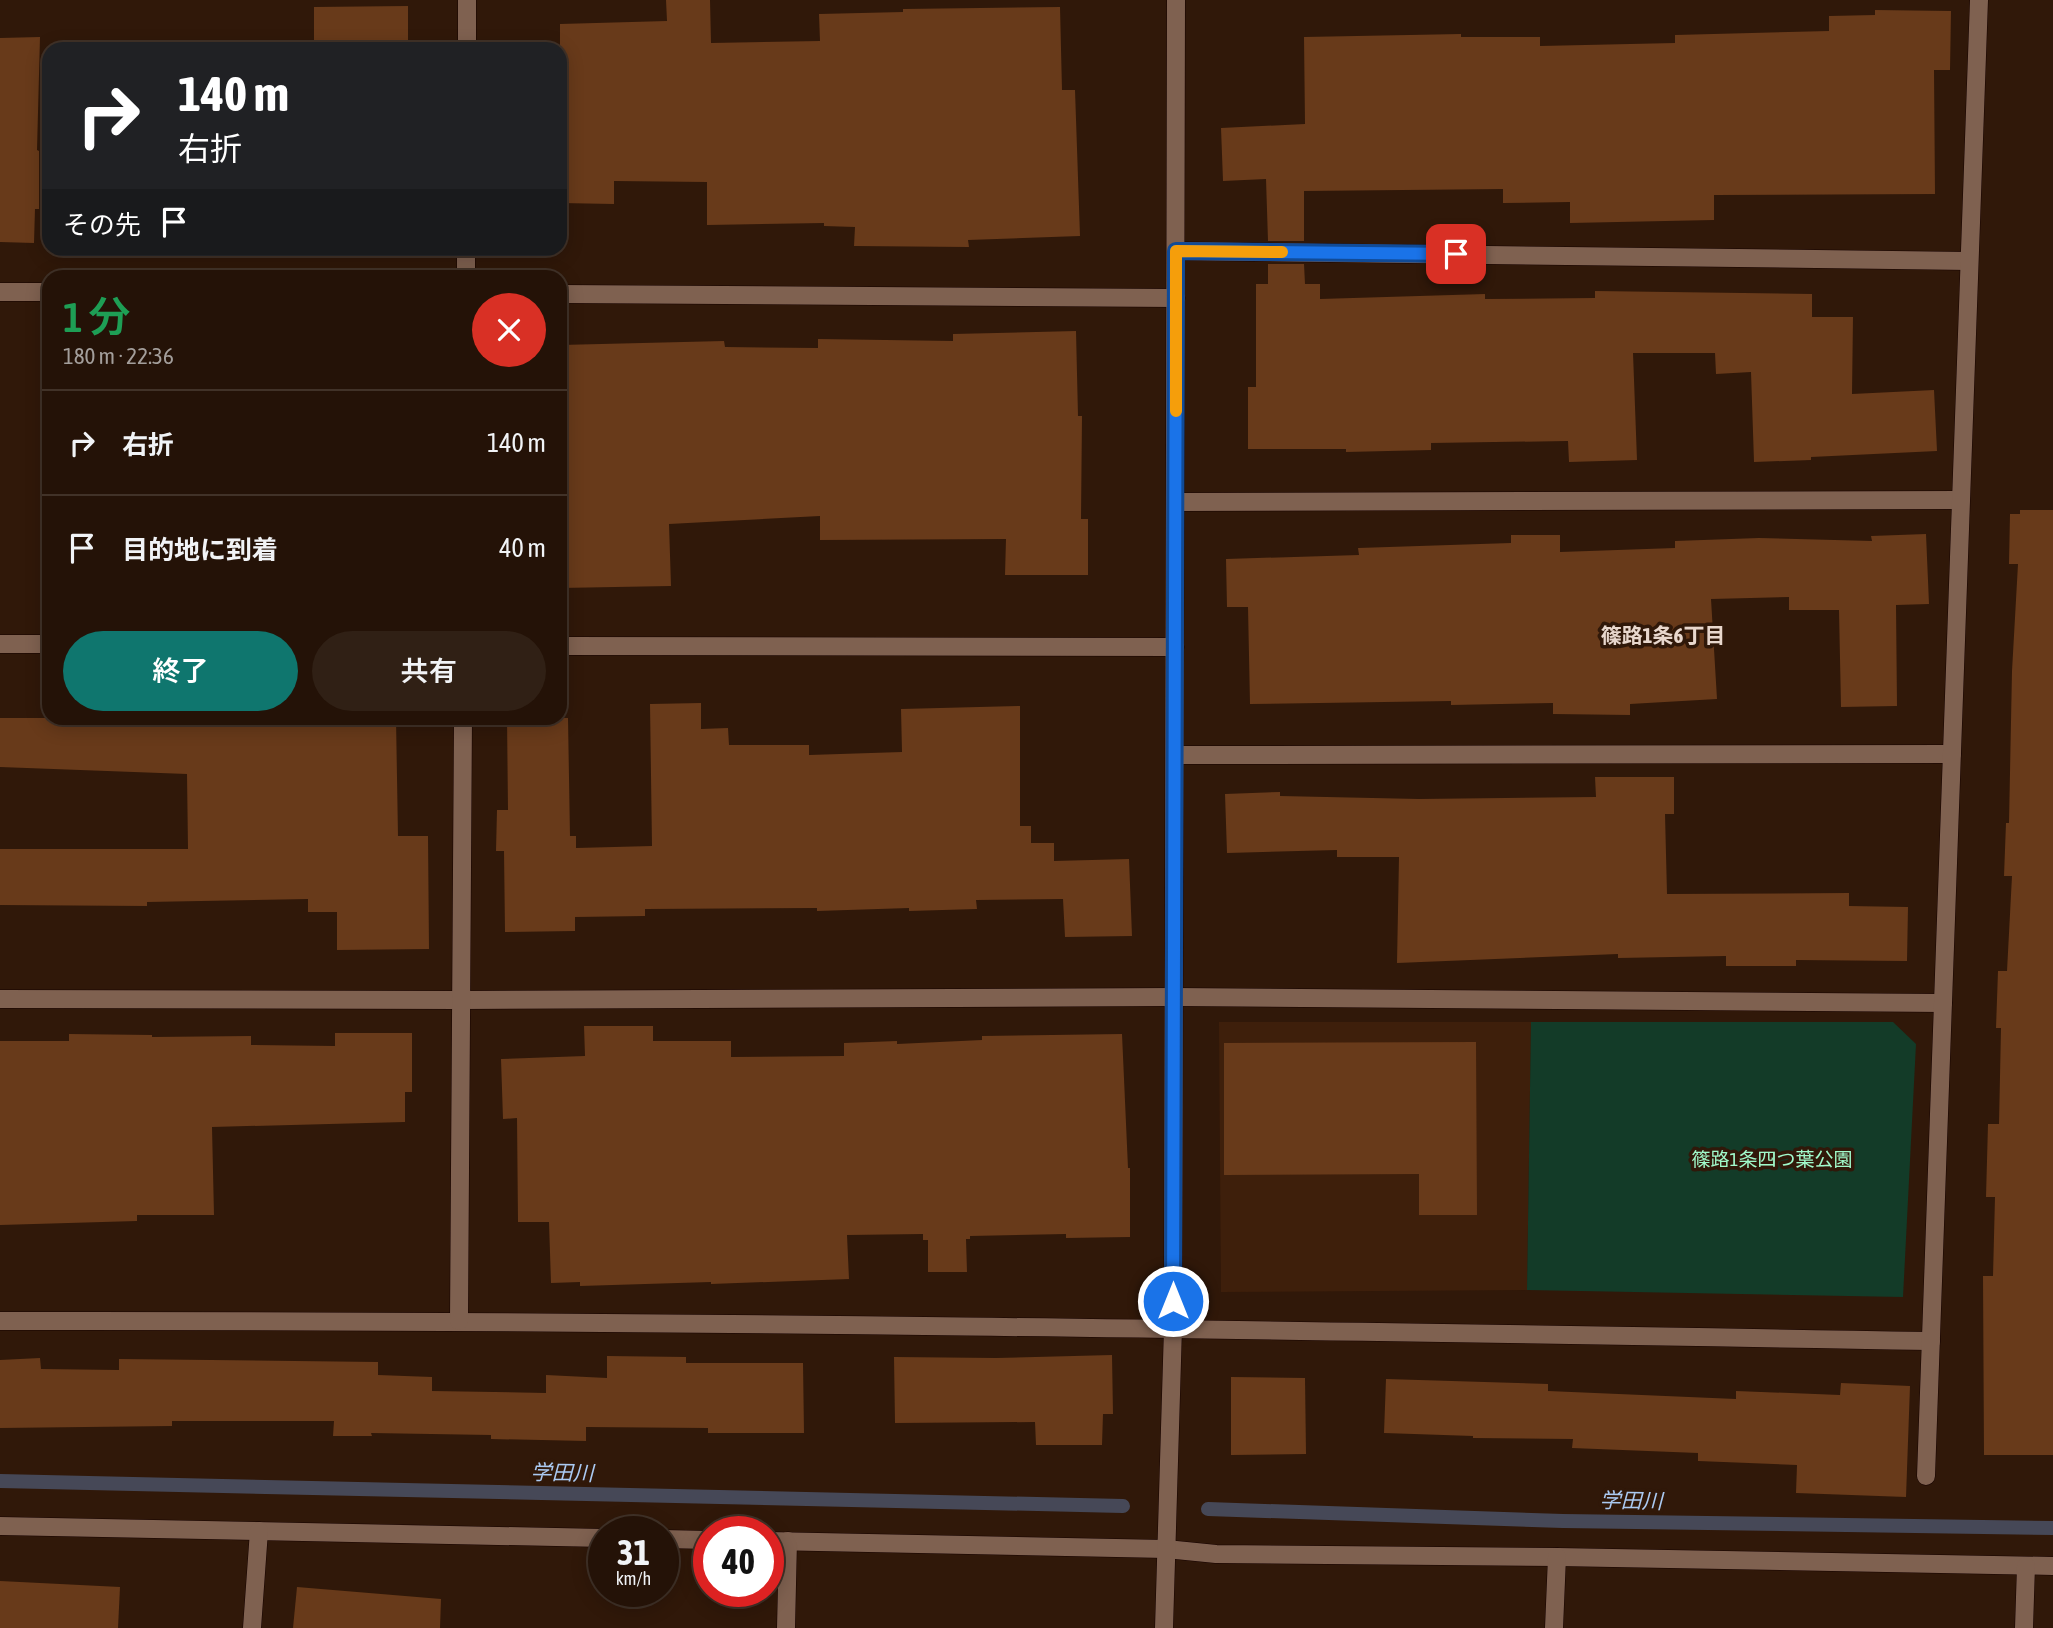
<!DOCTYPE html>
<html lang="ja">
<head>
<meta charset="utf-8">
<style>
  :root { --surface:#241207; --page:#302015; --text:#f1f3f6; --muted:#a39e9b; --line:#413228; --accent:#0f766e }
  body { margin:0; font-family:"Asap Condensed","Noto Sans JP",sans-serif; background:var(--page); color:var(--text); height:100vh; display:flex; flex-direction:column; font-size:26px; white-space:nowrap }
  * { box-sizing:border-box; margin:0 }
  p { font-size:23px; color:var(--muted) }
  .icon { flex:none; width:38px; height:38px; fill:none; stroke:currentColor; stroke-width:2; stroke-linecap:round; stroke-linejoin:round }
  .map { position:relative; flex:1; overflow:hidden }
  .side { position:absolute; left:42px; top:270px; width:525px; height:455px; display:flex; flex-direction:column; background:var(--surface); border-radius:21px; box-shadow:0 4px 18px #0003,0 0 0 2px var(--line) }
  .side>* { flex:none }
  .top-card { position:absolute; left:42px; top:42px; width:525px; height:214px; border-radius:21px; box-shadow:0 4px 18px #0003,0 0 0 2px var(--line); background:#202124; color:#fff; overflow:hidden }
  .speed { position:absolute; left:588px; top:1516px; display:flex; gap:14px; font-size:35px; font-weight:700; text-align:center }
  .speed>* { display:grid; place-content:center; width:91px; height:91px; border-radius:50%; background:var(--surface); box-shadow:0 4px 18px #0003,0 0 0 2px var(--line); line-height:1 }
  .speed small { font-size:18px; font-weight:400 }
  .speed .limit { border:10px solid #d22; background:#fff; color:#111 }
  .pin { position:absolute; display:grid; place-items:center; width:60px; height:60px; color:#fff; margin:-30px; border-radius:14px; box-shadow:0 4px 10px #0006 }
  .me { position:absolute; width:77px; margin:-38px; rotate:0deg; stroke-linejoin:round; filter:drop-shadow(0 0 5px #0008) }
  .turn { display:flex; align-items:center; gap:24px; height:147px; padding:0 21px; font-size:32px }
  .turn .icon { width:91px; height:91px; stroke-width:2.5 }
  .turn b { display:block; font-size:49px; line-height:60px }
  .then { display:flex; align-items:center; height:66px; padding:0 21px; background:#0003; gap:14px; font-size:26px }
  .round { display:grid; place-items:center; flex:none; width:74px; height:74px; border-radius:37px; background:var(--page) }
  .summary { display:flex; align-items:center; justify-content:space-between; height:119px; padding:0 21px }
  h1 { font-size:42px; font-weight:600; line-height:52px; color:#1e9e55 }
  .primary-button { display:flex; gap:14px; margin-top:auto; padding:14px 21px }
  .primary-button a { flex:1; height:80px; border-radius:42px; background:var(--accent); color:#fff; font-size:28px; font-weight:600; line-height:80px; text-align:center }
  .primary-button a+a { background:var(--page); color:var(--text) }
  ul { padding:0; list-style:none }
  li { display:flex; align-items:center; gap:21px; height:105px; padding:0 21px; border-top:2px solid var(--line) }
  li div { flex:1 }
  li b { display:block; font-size:26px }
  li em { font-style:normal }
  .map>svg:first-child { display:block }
</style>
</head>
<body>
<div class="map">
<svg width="2053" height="1628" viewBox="0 0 2053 1628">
  <rect width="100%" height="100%" fill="#301809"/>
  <!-- built -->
  <polygon fill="#3e1f0b" points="1219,1022 1531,1022 1527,1290 1221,1292"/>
  <!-- green -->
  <polygon fill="#133b28" points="1531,1022 1893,1022 1916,1044 1903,1297 1527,1290"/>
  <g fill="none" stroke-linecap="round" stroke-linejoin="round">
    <!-- stream -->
    <g stroke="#464857" stroke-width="14">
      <polyline points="0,1481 1123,1506"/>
      <polyline points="1208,1509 1563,1521 2053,1528"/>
    </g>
  </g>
  <!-- building -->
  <g fill="#683a1a">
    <polygon points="666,0 710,0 711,43 820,41 819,14 903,12 903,9 1060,7 1062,90 1075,90 1080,236 968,240 969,247 854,246 855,227 824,226 824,223 707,225 707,182 614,181 614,204 560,203 560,24 667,21"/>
    <polygon points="408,6 408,49 314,49 314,7"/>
    <polygon points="1875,10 1951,11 1950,70 1934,70 1935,194 1714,195 1714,220 1570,223 1570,202 1503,203 1503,189 1304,191 1304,241 1268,241 1266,179 1223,181 1221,128 1305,124 1304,37 1461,34 1461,37 1540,37 1540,46 1675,43 1675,35 1829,31 1829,16 1875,15"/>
    <polygon points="40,37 37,150 39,151 39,209 35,209 34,243 0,242 0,38"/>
    <polygon points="1268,264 1304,264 1305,284 1320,284 1320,299 1485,294 1485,299 1595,298 1595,291 1812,294 1812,317 1853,317 1852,394 1934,390 1937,451 1811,457 1811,460 1754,462 1751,372 1716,374 1715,353 1633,353 1637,460 1569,462 1568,441 1431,443 1431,450 1346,452 1346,449 1248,449 1248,387 1256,387 1256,284 1268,284"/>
    <polygon points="1076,331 1078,416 1082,416 1081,519 1088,519 1088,575 1005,575 1006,539 820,540 820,516 669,524 671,586 560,588 560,345 724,341 725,347 818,348 818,339 953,341 953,334"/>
    <polygon points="2020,510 2053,510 2053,1455 1984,1455 1983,1276 1993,1276 1995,1197 1986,1197 1988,1124 1999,1124 2001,1028 1996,1028 1998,971 2007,971 2012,876 2004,876 2006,823 2009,823 2012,671 2018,564 2009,564 2010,514 2020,514"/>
    <polygon points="1926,534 1929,604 1896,605 1897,706 1841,707 1839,610 1789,610 1789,597 1711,599 1717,699 1630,704 1630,715 1553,714 1553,703 1451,705 1451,701 1250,704 1248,607 1227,607 1226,559 1359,555 1358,548 1511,543 1511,535 1560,535 1560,552 1675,548 1675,541 1759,538 1872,541 1871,536"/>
    <polygon points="701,703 701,729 728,728 729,745 809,745 809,755 902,752 901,709 1020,706 1020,826 1031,826 1031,843 1054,843 1054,861 1129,859 1132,936 1065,937 1063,899 976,900 977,909 909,911 909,908 817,911 817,908 645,909 645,916 575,917 575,931 505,932 504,851 496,851 497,810 508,810 507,718 568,718 570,836 576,836 576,848 652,846 650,704"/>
    <polygon points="0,718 396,718 398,836 428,836 429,949 337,950 337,912 308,912 308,899 147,902 147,906 0,905 0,849 188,849 187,774 0,767"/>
    <polygon points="1595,777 1674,777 1674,814 1665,814 1667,894 1849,893 1849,906 1908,907 1907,961 1796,960 1796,966 1726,966 1726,956 1618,958 1618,954 1397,963 1399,857 1337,857 1337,850 1227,853 1225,794 1280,792 1280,796 1419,799 1596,797"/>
    <polygon points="584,1026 653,1026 653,1041 731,1041 731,1057 844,1056 844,1043 897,1041 897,1044 982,1040 982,1036 1122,1034 1128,1168 1130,1168 1130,1237 1066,1238 1066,1234 970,1236 970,1239 966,1239 967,1272 928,1272 928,1240 923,1240 923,1234 847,1235 849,1279 711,1284 711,1282 580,1286 580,1282 551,1283 549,1222 518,1222 517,1118 503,1119 501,1059 585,1056"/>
    <polygon points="335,1033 412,1033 412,1092 405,1092 405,1122 212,1127 214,1215 137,1215 137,1221 0,1225 0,1041 69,1041 69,1034 152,1035 152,1037 251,1036 251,1045 335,1046"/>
    <polygon points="1476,1042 1477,1215 1419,1215 1419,1174 1224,1175 1224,1043"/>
    <polygon points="1112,1355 1113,1414 1103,1414 1102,1445 1036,1445 1035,1422 895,1423 894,1357 996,1358"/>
    <polygon points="607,1356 686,1357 686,1363 803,1363 804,1433 708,1433 708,1428 586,1427 586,1441 491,1439 491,1435 371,1433 372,1436 333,1436 334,1421 172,1421 172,1426 0,1428 0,1360 40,1358 41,1369 119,1370 119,1359 378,1362 378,1375 432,1377 432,1391 546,1393 546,1375 607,1378"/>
    <polygon points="1231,1377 1305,1378 1306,1454 1231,1455"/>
    <polygon points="1386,1379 1548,1384 1548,1391 1736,1399 1736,1391 1840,1395 1841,1383 1910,1386 1906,1497 1796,1493 1797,1465 1698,1461 1698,1453 1572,1448 1573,1439 1473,1438 1473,1436 1384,1433"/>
    <polygon points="0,1581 120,1587 118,1628 0,1628"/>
    <polygon points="297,1587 441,1599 440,1628 293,1628"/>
  </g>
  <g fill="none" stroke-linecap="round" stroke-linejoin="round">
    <defs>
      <g id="minor">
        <polyline points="467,49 467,0"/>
        <polyline points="1176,251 1969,261"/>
        <polyline points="466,276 466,248"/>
        <polyline points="0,292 49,292"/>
        <polyline points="560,294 1176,298"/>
        <polyline points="1176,502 1960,500"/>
        <polyline points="0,644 49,644"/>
        <polyline points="560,646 1175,647"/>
        <polyline points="1175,755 1952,754"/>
        <polyline points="0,999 461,1000 1175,997 1943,1003"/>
        <path d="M 0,1321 C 644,1320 1287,1330 1931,1341"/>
        <polyline points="459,1321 463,718"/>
        <polyline points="1926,1476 1979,0"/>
        <polyline points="0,1526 604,1538"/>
        <polyline points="663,1539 709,1540"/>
        <polyline points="768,1541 1166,1549 1216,1554 1557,1557 2053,1566"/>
        <polyline points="252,1628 259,1531"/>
        <polyline points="786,1628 788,1541"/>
        <polyline points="1554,1628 1557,1557"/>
        <polyline points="2024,1628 2026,1566"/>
      </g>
      <polyline id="tertiary" points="1164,1628 1173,1328 1176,0"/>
    </defs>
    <!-- minor casing -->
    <use href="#minor" stroke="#170300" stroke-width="19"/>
    <!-- tertiary casing -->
    <use href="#tertiary" stroke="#170300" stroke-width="19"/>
    <!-- minor -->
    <use href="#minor" stroke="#7f6150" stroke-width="18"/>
    <!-- tertiary -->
    <use href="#tertiary" stroke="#7f6150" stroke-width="18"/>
  </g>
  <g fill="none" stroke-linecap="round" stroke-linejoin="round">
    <defs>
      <polyline id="route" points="1173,1301 1176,251 1456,254"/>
    </defs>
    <!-- route casing -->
    <use href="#route" stroke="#114b97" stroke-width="18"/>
    <!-- route -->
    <use href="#route" stroke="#1a73e8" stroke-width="12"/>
    <!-- slow -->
    <polyline stroke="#f59e0b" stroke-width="12" points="1176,411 1176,251 1282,252"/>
  </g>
  <g text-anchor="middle" stroke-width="7" stroke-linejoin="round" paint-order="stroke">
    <!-- park labels -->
    <g font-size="19" fill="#a1facb" stroke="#301809">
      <text x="1772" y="1166">篠路1条四つ葉公園</text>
    </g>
    <!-- neighbourhood labels -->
    <g font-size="21" font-weight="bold" fill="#e8d7cd" stroke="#301809">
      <text x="1663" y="643">篠路1条6丁目</text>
    </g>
    <!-- water labels -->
    <g font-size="21" font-style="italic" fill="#abcaf2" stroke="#301809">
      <text transform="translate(562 1473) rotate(1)" y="7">学田川</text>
      <text transform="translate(1631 1501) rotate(1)" y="7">学田川</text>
    </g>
  </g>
</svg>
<div class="speed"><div>31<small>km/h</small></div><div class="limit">40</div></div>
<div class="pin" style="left:1456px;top:254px;background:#d93025"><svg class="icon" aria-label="arrive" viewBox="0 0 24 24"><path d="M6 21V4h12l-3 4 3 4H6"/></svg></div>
<svg class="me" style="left:1173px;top:1301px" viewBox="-20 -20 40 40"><circle r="17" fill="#1a73e8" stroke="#fff" stroke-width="3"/><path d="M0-11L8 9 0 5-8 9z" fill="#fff"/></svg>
<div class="top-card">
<div class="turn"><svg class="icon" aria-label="right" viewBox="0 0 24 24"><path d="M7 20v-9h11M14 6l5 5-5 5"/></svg><div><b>140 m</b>右折</div></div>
<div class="then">その先<svg class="icon" aria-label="arrive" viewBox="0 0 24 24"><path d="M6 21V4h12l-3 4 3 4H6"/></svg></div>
</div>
<section class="side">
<div class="summary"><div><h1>1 分</h1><p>180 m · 22:36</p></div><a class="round" style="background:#d93025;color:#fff"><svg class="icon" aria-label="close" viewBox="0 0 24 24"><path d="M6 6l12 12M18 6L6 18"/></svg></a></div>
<ul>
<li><svg class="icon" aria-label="right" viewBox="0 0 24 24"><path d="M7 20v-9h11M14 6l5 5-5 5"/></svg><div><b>右折</b></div><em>140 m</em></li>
<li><svg class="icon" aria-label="arrive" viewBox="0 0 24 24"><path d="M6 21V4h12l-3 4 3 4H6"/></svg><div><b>目的地に到着</b></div><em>40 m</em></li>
</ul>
<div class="primary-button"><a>終了</a><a>共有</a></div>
</section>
</div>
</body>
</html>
